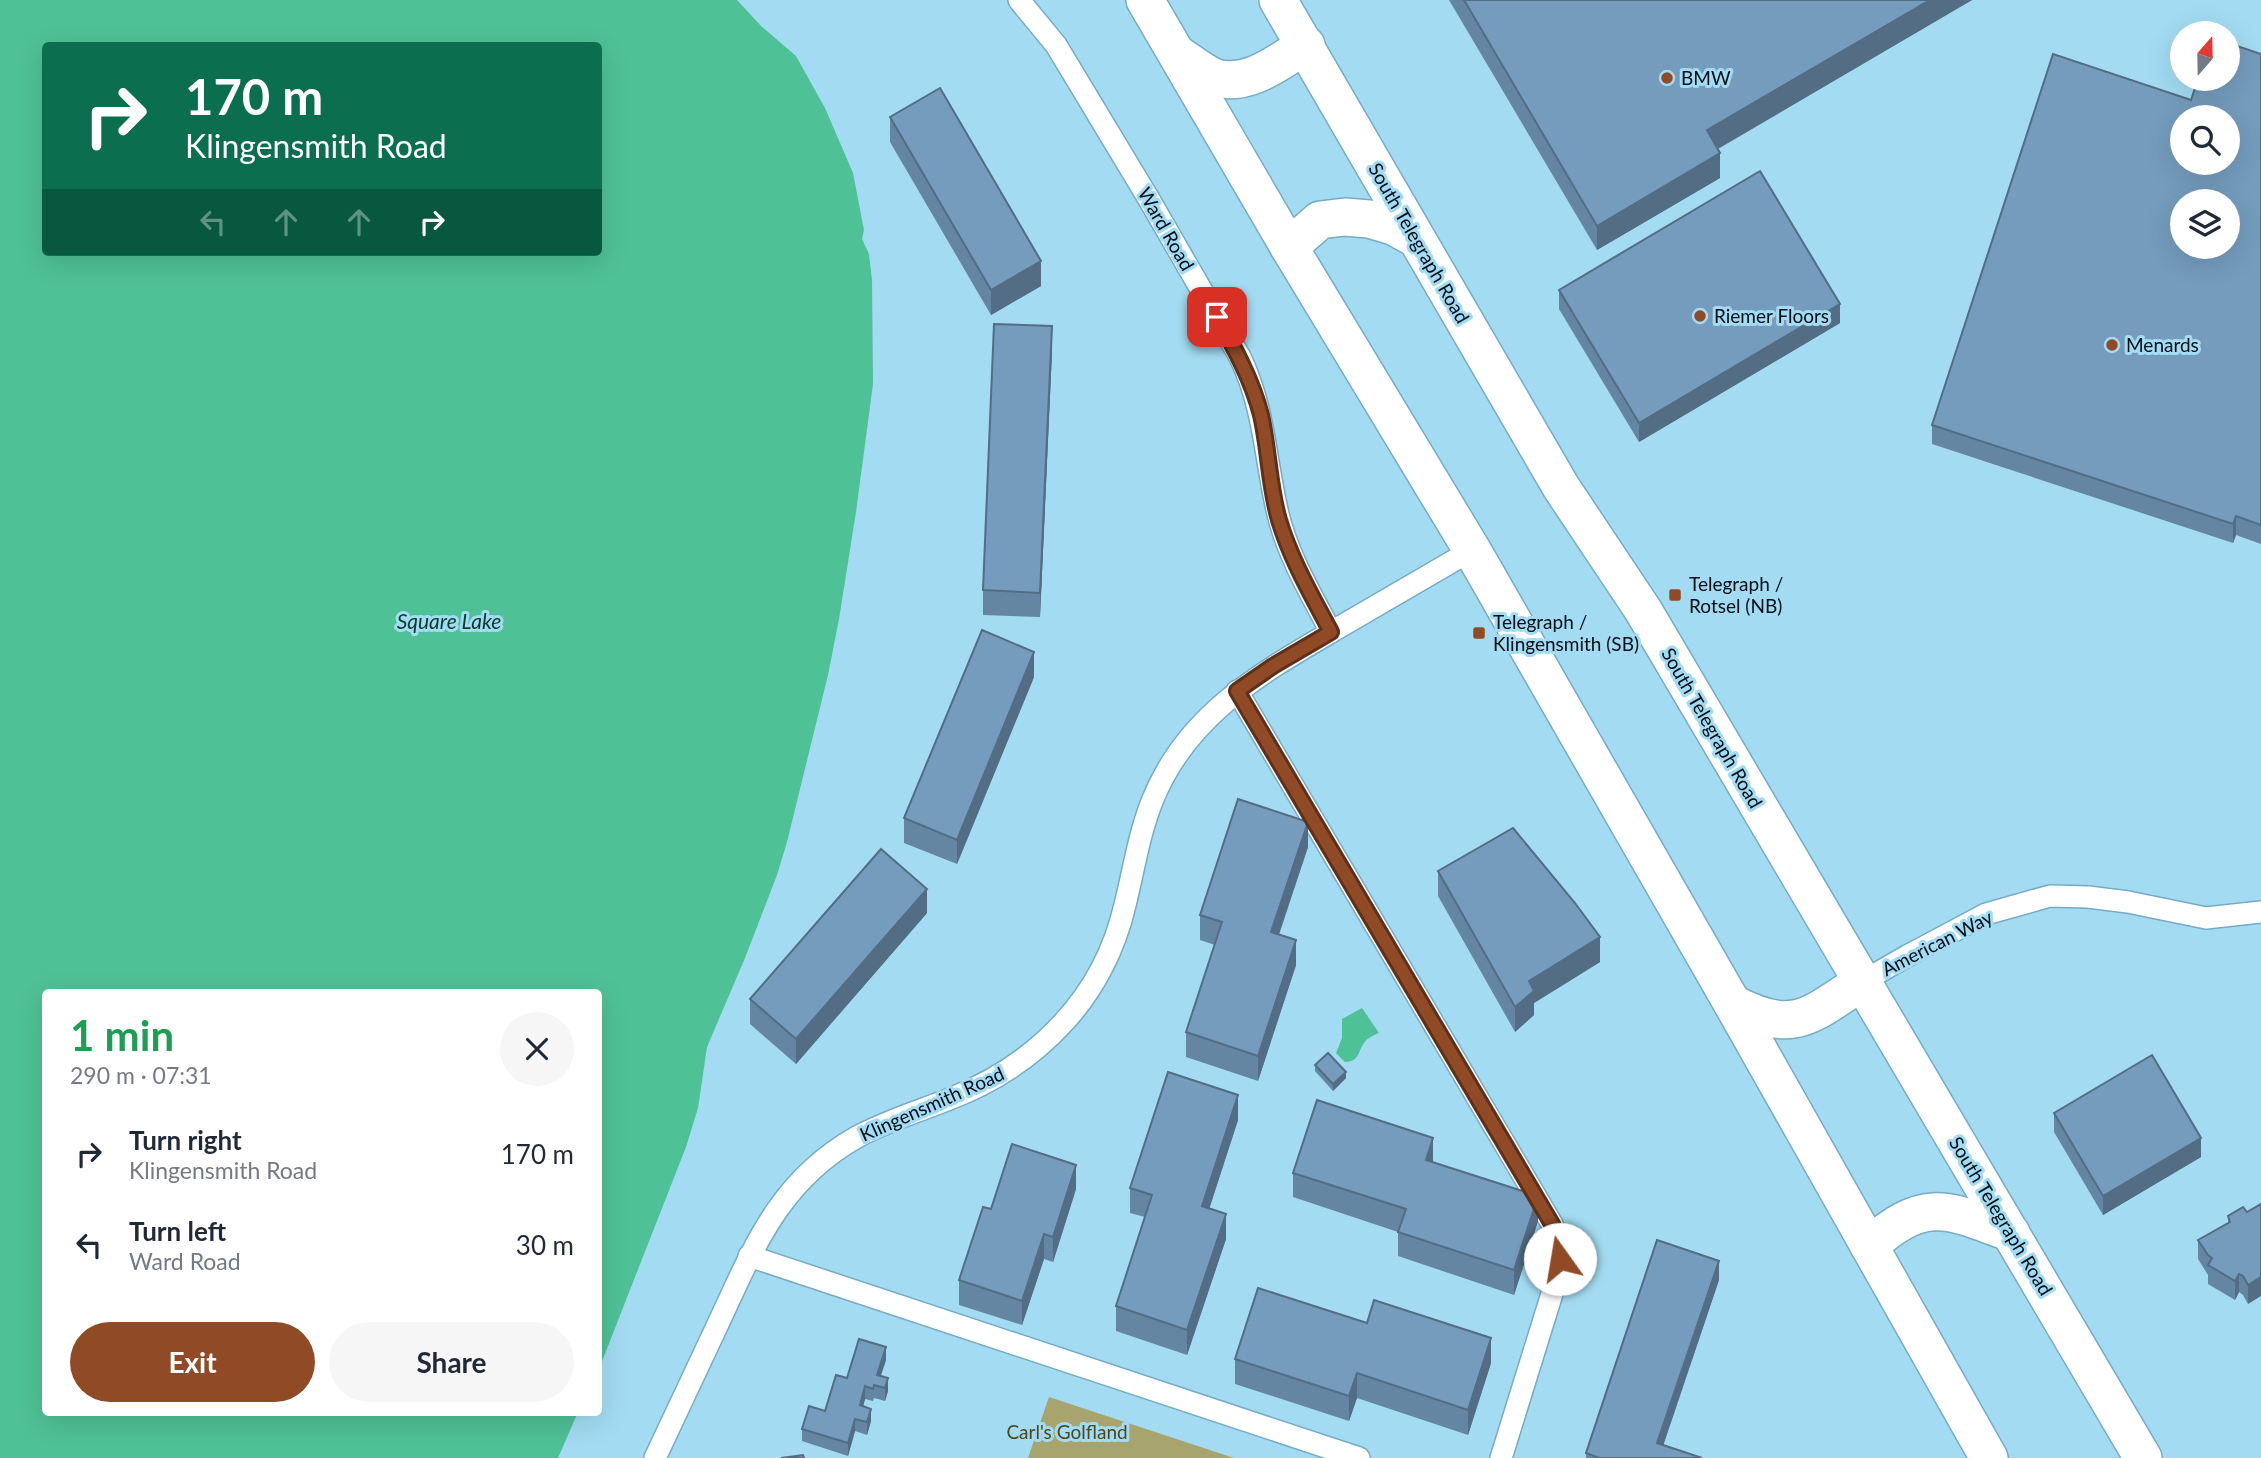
<!DOCTYPE html>
<html lang="en">
<head>
<meta charset="utf-8">
<style>
  :root { --surface:#fff; --page:#f6f6f7; --text:#1f2937; --muted:#747a83; --accent:#914a26 }
  body { margin:0; font-family:Lato,sans-serif; background:var(--page); color:var(--text); height:100vh; display:flex; flex-direction:column; font-size:26px; white-space:nowrap }
  * { box-sizing:border-box; margin:0 }
  p { font-size:23px; color:var(--muted) }
  .icon { flex:none; width:38px; height:38px; fill:none; stroke:currentColor; stroke-width:2; stroke-linecap:round; stroke-linejoin:round }
  .map { position:relative; flex:1; overflow:hidden }
  .drawer { position:absolute; left:42px; top:989px; width:560px; height:427px; display:flex; flex-direction:column; background:var(--surface); border-radius:7px; box-shadow:0 7px 28px #0002 }
  .drawer>* { flex:none }
  .guide { position:absolute; left:42px; top:42px; width:560px; height:214px; border-radius:7px; box-shadow:0 7px 28px #0002; background:#0b6e4f; color:#fff; overflow:hidden }
  .needle { width:46px; rotate:20deg }
  .controls { position:absolute; left:2170px; top:21px; display:grid; gap:14px }
  .controls a { display:grid; place-items:center; width:70px; height:70px; border-radius:50%; background:var(--surface); box-shadow:0 7px 28px #0002; font-size:35px }
  .pin { position:absolute; display:grid; place-items:center; width:60px; height:60px; color:#fff; margin:-30px; border-radius:14px; box-shadow:0 4px 10px #0006 }
  .me { position:absolute; width:77px; margin:-38px; rotate:347deg; stroke-linejoin:round; filter:drop-shadow(0 0 5px #0008) }
  .turn { display:flex; align-items:center; gap:24px; height:147px; padding:0 28px; font-size:32px }
  .turn .icon { width:91px; height:91px; stroke-width:2.5 }
  .turn b { display:block; font-size:49px; line-height:60px }
  .lanes { display:flex; align-items:center; height:66px; padding:0 28px; background:#0003; justify-content:center; gap:35px; direction:ltr }
  .lanes .off { opacity:.35 }
  .round { display:grid; place-items:center; flex:none; width:74px; height:74px; border-radius:37px; background:var(--page) }
  .summary { display:flex; align-items:center; justify-content:space-between; height:119px; padding:0 28px }
  h1 { font-size:42px; font-weight:700; line-height:52px; color:#1e9e55 }
  .cta { display:flex; gap:14px; margin-top:auto; padding:14px 28px }
  .cta a { flex:1; height:80px; border-radius:42px; background:var(--accent); color:#fff; font-size:28px; font-weight:700; line-height:80px; text-align:center }
  .cta a+a { background:var(--page); color:var(--text) }
  ul { padding:0; list-style:none }
  li { display:flex; align-items:center; gap:21px; height:91px; padding:0 28px }
  li div { flex:1 }
  li b { display:block; font-size:26px }
  li em { font-style:normal }
  .map>svg:first-child { display:block }
</style>
</head>
<body>
<div class="map">
<svg width="2261" height="1458" viewBox="0 0 2261 1458">
  <rect width="100%" height="100%" fill="#a3dbf2"/>
  <!-- green -->
  <polygon fill="#a7a46e" points="1049,1397 1234,1458 1028,1458"/>
  <!-- water -->
  <g fill="#4fc196" fill-rule="evenodd">
    <path d="M 0,0 L 737,0 L 761,26 L 796,56 L 825,108 L 853,173 L 864,230 L 862,239 L 869,254 L 872,280 L 873,384 L 856,512 L 839,619 L 828,675 L 787,842 L 777,875 L 745,958 L 707,1047 L 698,1108 L 686,1147 L 599,1369 L 598,992 L 46,992 L 46,1412 L 578,1412 L 558,1458 L 0,1458 ZM 46,46 L 598,46 L 598,252 L 46,252 Z"/>
    <path d="M 1362,1008 L 1379,1033 C 1374,1035 1367,1038 1364,1043 C 1357,1053 1360,1061 1345,1062 L 1336,1053 L 1342,1038 L 1342,1019 Z"/>
  </g>
  <g fill="none" stroke-linecap="round" stroke-linejoin="round">
    <defs>
      <g id="street">
        <path d="M 1019,0 L 1056,45 L 1150,201 L 1240,357 C 1265,409 1265,460 1278,514 C 1288,556 1311,594 1331,632"/>
        <path d="M 1237,691 L 1552,1224 C 1558,1239 1561,1252 1560,1268 L 1501,1458"/>
        <polyline points="1862,982 1907,956 1986,914 2050,896 2088,897 2128,902 2206,918 2261,912"/>
        <polyline points="749,1256 1359,1458"/>
        <path d="M 655,1458 C 676,1413 697,1369 718,1324 C 754,1247 779,1181 857,1137 C 888,1120 920,1111 952,1098 C 995,1081 1032,1057 1063,1023 C 1094,990 1115,948 1125,905 C 1134,869 1139,833 1153,799 C 1188,713 1263,672 1338,628 C 1383,602 1427,576 1472,550"/>
      </g>
      <g id="highway">
        <polyline points="1145,0 1289,247 1472,550 1732,1003 1989,1458"/>
        <polyline points="1278,0 1561,487 1643,610 2143,1458"/>
        <path d="M 1179,55 C 1190,62 1204,74 1216,78 C 1249,87 1280,61 1306,45"/>
        <polyline points="1289,247 1320,220 1345,217 1369,219 1393,226 1415,238"/>
        <path d="M 1732,1003 C 1794,1036 1809,1016 1862,982"/>
        <path d="M 1869,1246 C 1925,1196 1947,1209 2011,1233"/>
      </g>
    </defs>
    <!-- street casing -->
    <use href="#street" stroke="#76acc3" stroke-width="24"/>
    <!-- highway casing -->
    <use href="#highway" stroke="#76acc3" stroke-width="40"/>
    <!-- street -->
    <use href="#street" stroke="#fff" stroke-width="21"/>
    <!-- highway -->
    <use href="#highway" stroke="#fff" stroke-width="37"/>
  </g>
  <!-- wall -->
  <g fill="#6586a3">
    <polygon points="1449,0 1972,0 1718,149 1720,178 1597,250"/>
    <polygon points="2261,54 2261,544 2236,535 2233,543 1932,444 1932,425 2191,100"/>
    <polygon points="890,117 1041,286 991,315 890,142"/>
    <polygon points="1559,290 1840,323 1639,442 1559,309"/>
    <polygon points="1052,351 1040,617 983,615 983,590"/>
    <polygon points="1034,677 957,864 904,843 904,818"/>
    <polygon points="1308,847 1279,935 1296,965 1258,1081 1186,1057 1186,1032 1215,945 1200,940 1200,915"/>
    <polygon points="1438,871 1600,962 1534,1003 1534,1015 1515,1032 1438,896"/>
    <polygon points="927,913 796,1064 750,1024 750,999"/>
    <polygon points="1315,1065 1346,1078 1333,1091 1315,1071"/>
    <polygon points="2054,1113 2201,1157 2103,1215 2054,1132"/>
    <polygon points="1238,1120 1209,1209 1226,1239 1187,1355 1116,1331 1116,1306 1145,1217 1130,1213 1130,1188"/>
    <polygon points="1433,1162 1538,1221 1514,1295 1398,1256 1398,1232 1293,1197 1293,1173"/>
    <polygon points="1076,1189 1053,1262 1044,1259 1022,1325 959,1305 959,1280 991,1209"/>
    <polygon points="2261,1204 2248,1304 2243,1295 2239,1292 2235,1300 2208,1284 2208,1275 2198,1259 2198,1240 2228,1223 2228,1216 2247,1212"/>
    <polygon points="1719,1280 1663,1445 1702,1458 1586,1458 1586,1453"/>
    <polygon points="1235,1359 1491,1363 1468,1435 1357,1398 1349,1421 1235,1384"/>
    <polygon points="886,1360 880,1376 888,1391 885,1401 874,1398 873,1401 865,1399 863,1406 871,1421 867,1435 855,1431 848,1456 802,1441 802,1429 825,1411 847,1378"/>
  </g>
  <!-- shaded-wall -->
  <g fill="#526d84">
    <polygon points="1930,0 1972,0 1707,155 1707,130"/>
    <polygon points="1720,153 1720,178 1597,250 1597,226"/>
    <polygon points="1041,261 1041,286 991,315 991,290"/>
    <polygon points="1840,304 1840,323 1639,442 1639,423"/>
    <polygon points="1052,326 1052,351 1040,617 1040,593"/>
    <polygon points="2236,516 2236,535 2233,543 2233,524"/>
    <polygon points="1034,652 1034,677 957,864 957,840"/>
    <polygon points="1308,822 1308,847 1271,957 1271,932"/>
    <polygon points="927,889 927,913 796,1064 796,1039"/>
    <polygon points="1600,937 1600,962 1534,1003 1534,1015 1515,1032 1515,1007 1529,981"/>
    <polygon points="1296,940 1296,965 1258,1081 1258,1056"/>
    <polygon points="1346,1072 1346,1078 1333,1091 1333,1084"/>
    <polygon points="1238,1095 1238,1120 1202,1231 1202,1206"/>
    <polygon points="1433,1138 1433,1163 1426,1160"/>
    <polygon points="2201,1138 2201,1157 2103,1215 2103,1196"/>
    <polygon points="1076,1165 1076,1189 1053,1262 1053,1237"/>
    <polygon points="1538,1196 1538,1221 1514,1295 1514,1270"/>
    <polygon points="1226,1214 1226,1239 1187,1355 1187,1330"/>
    <polygon points="1044,1234 1044,1259 1022,1325 1022,1301"/>
    <polygon points="1719,1261 1719,1280 1659,1458 1657,1443"/>
    <polygon points="2239,1274 2239,1292 2235,1300 2235,1281"/>
    <polygon points="2261,1277 2261,1296 2248,1304 2248,1285"/>
    <polygon points="1491,1338 1491,1363 1468,1435 1468,1410"/>
    <polygon points="886,1347 886,1360 877,1388 877,1375"/>
    <polygon points="1357,1373 1357,1398 1349,1421 1349,1396"/>
    <polygon points="888,1378 888,1391 885,1401 885,1388"/>
    <polygon points="865,1386 865,1399 860,1418 860,1405"/>
    <polygon points="871,1409 871,1421 867,1435 867,1422"/>
    <polygon points="855,1419 855,1431 848,1456 848,1443"/>
  </g>
  <!-- building -->
  <g fill="#759cbd" stroke="#526d84" stroke-width="2" fill-rule="evenodd">
    <polygon points="1464,0 1930,0 1707,130 1720,153 1597,226"/>
    <path d="M 2228,43 L 2261,54 L 2261,525 L 2236,516 L 2233,524 L 1932,425 L 2053,54 L 2191,100 L 2198,79 L 2228,79 ZM 2182,117 L 2228,117 L 2228,163 L 2182,163 ZM 2182,201 L 2228,201 L 2228,247 L 2182,247 Z"/>
    <polygon points="940,88 1041,261 991,290 890,117"/>
    <polygon points="1760,171 1840,304 1639,423 1559,290"/>
    <polygon points="994,324 1052,326 1040,593 983,590"/>
    <polygon points="982,630 1034,652 957,840 904,818"/>
    <polygon points="1238,799 1308,822 1271,932 1296,940 1258,1056 1186,1032 1222,922 1200,915"/>
    <polygon points="1513,828 1575,903 1600,937 1529,981 1534,991 1515,1007 1438,871"/>
    <polygon points="881,849 927,889 796,1039 750,999"/>
    <polygon points="1328,1053 1346,1072 1333,1084 1315,1065"/>
    <polygon points="2152,1055 2201,1138 2103,1196 2054,1113"/>
    <polygon points="1168,1072 1238,1095 1202,1206 1226,1214 1187,1330 1116,1306 1152,1195 1130,1188"/>
    <polygon points="1317,1100 1433,1138 1426,1160 1538,1196 1514,1270 1398,1232 1406,1209 1293,1173"/>
    <polygon points="1012,1144 1076,1165 1053,1237 1044,1234 1022,1301 959,1280 983,1207 991,1209"/>
    <polygon points="2261,1204 2261,1277 2248,1285 2243,1276 2239,1274 2235,1281 2208,1265 2212,1258 2208,1255 2198,1240 2230,1222 2228,1216 2243,1207 2247,1212"/>
    <polygon points="1657,1240 1719,1261 1657,1443 1702,1458 1599,1458 1586,1453"/>
    <polygon points="1258,1288 1367,1323 1374,1300 1491,1338 1468,1410 1357,1373 1349,1396 1235,1359"/>
    <polygon points="859,1339 886,1347 877,1375 888,1378 885,1388 874,1385 873,1389 865,1386 860,1405 871,1409 867,1422 855,1419 848,1443 802,1429 809,1406 825,1411 836,1375 847,1378"/>
    <polygon points="803,1455 804,1458 781,1458"/>
  </g>
  <g fill="none" stroke-linecap="round" stroke-linejoin="round">
    <defs>
      <path id="route" d="M 1217,317 C 1235,349 1252,380 1261,415 C 1269,450 1269,486 1279,520 C 1291,560 1312,596 1331,632 L 1273,666 L 1237,691 L 1552,1224 L 1559,1244 L 1560,1259"/>
    </defs>
    <!-- route casing -->
    <use href="#route" stroke="#5e3019" stroke-width="18"/>
    <!-- route -->
    <use href="#route" stroke="#914a26" stroke-width="12"/>
  </g>
  <!-- markers -->
  <g fill="#914a26" stroke="#a3dbf2" stroke-width="2.5">
    <circle cx="1667" cy="78" r="7"/>
    <circle cx="1700" cy="316" r="7"/>
    <circle cx="2112" cy="345" r="7"/>
    <rect x="1668" y="588" width="14" height="14" rx="3.5"/>
    <rect x="1472" y="626" width="14" height="14" rx="3.5"/>
  </g>
  <g text-anchor="middle" stroke-width="6" stroke-linejoin="round" paint-order="stroke">
    <!-- poi labels -->
    <g font-size="19" fill="#000f16" stroke="#a3dbf2" text-anchor="start">
      <text x="1681" y="85">BMW</text>
      <text x="1714" y="323">Riemer Floors</text>
      <text x="2126" y="352">Menards</text>
      <text x="1689" y="591">Telegraph /<tspan x="1689" dy="22">Rotsel (NB)</tspan></text>
      <text x="1493" y="629">Telegraph /<tspan x="1493" dy="22">Klingensmith (SB)</tspan></text>
    </g>
    <!-- street labels -->
    <g font-size="19" fill="#000f16" stroke="#a3dbf2">
      <text transform="translate(1166 229) rotate(60)" y="7">Ward Road</text>
      <text transform="translate(1419 243) rotate(60)" y="7">South Telegraph Road</text>
      <text transform="translate(1712 728) rotate(60)" y="7">South Telegraph Road</text>
      <text transform="translate(1937 943) rotate(-27)" y="7">American Way</text>
      <text transform="translate(932 1104) rotate(-24)" y="7">Klingensmith Road</text>
      <text transform="translate(2001 1216) rotate(59)" y="7">South Telegraph Road</text>
    </g>
    <!-- park labels -->
    <g font-size="19" fill="#49471d" stroke="#a3dbf2">
      <text x="1067" y="1439">Carl's Golfland</text>
    </g>
    <!-- water labels -->
    <g font-size="21" font-style="italic" fill="#0a3d2c" stroke="#a3dbf2">
      <text x="449" y="629">Square Lake</text>
    </g>
  </g>
</svg>
<div class="controls">
<a><svg class="needle" viewBox="-14 -14 28 28"><path d="M0-13l5 13h-10z" fill="#e53935"/><path d="M0 13l5-13h-10z" fill="#747a83"/></svg></a>
<a><svg class="icon" aria-label="search" viewBox="0 0 24 24"><circle cx="10" cy="10" r="6"/><path d="M15 15l6 6"/></svg></a>
<a><svg class="icon" aria-label="layers" viewBox="0 0 24 24"><path d="M12 4l9 5-9 5-9-5zM3 14l9 5 9-5"/></svg></a>
</div>
<div class="pin" style="left:1217px;top:317px;background:#d93025"><svg class="icon" aria-label="arrive" viewBox="0 0 24 24"><path d="M6 21V4h12l-3 4 3 4H6"/></svg></div>
<svg class="me" style="left:1560px;top:1259px" viewBox="-20 -20 40 40"><circle r="19" fill="#fff"/><path d="M0-13L10 11 0 6-10 11z" fill="#914a26"/></svg>
<div class="guide">
<div class="turn"><svg class="icon" aria-label="right" viewBox="0 0 24 24"><path d="M7 20v-9h11M14 6l5 5-5 5"/></svg><div><b>170 m</b>Klingensmith Road</div></div>
<div class="lanes"><svg class="icon off" aria-label="left" viewBox="0 0 24 24"><path d="M17 20v-9H6M10 6l-5 5 5 5"/></svg><svg class="icon off" aria-label="ahead" viewBox="0 0 24 24"><path d="M12 20V5M6 11l6-6 6 6"/></svg><svg class="icon off" aria-label="ahead" viewBox="0 0 24 24"><path d="M12 20V5M6 11l6-6 6 6"/></svg><svg class="icon" aria-label="right" viewBox="0 0 24 24"><path d="M7 20v-9h11M14 6l5 5-5 5"/></svg></div>
</div>
<section class="drawer">
<div class="summary"><div><h1>1 min</h1><p>290 m · 07:31</p></div><a class="round"><svg class="icon" aria-label="close" viewBox="0 0 24 24"><path d="M6 6l12 12M18 6L6 18"/></svg></a></div>
<ul>
<li><svg class="icon" aria-label="right" viewBox="0 0 24 24"><path d="M7 20v-9h11M14 6l5 5-5 5"/></svg><div><b>Turn right</b><p>Klingensmith Road</p></div><em>170 m</em></li>
<li><svg class="icon" aria-label="left" viewBox="0 0 24 24"><path d="M17 20v-9H6M10 6l-5 5 5 5"/></svg><div><b>Turn left</b><p>Ward Road</p></div><em>30 m</em></li>
</ul>
<div class="cta"><a>Exit</a><a>Share</a></div>
</section>
</div>
</body>
</html>
